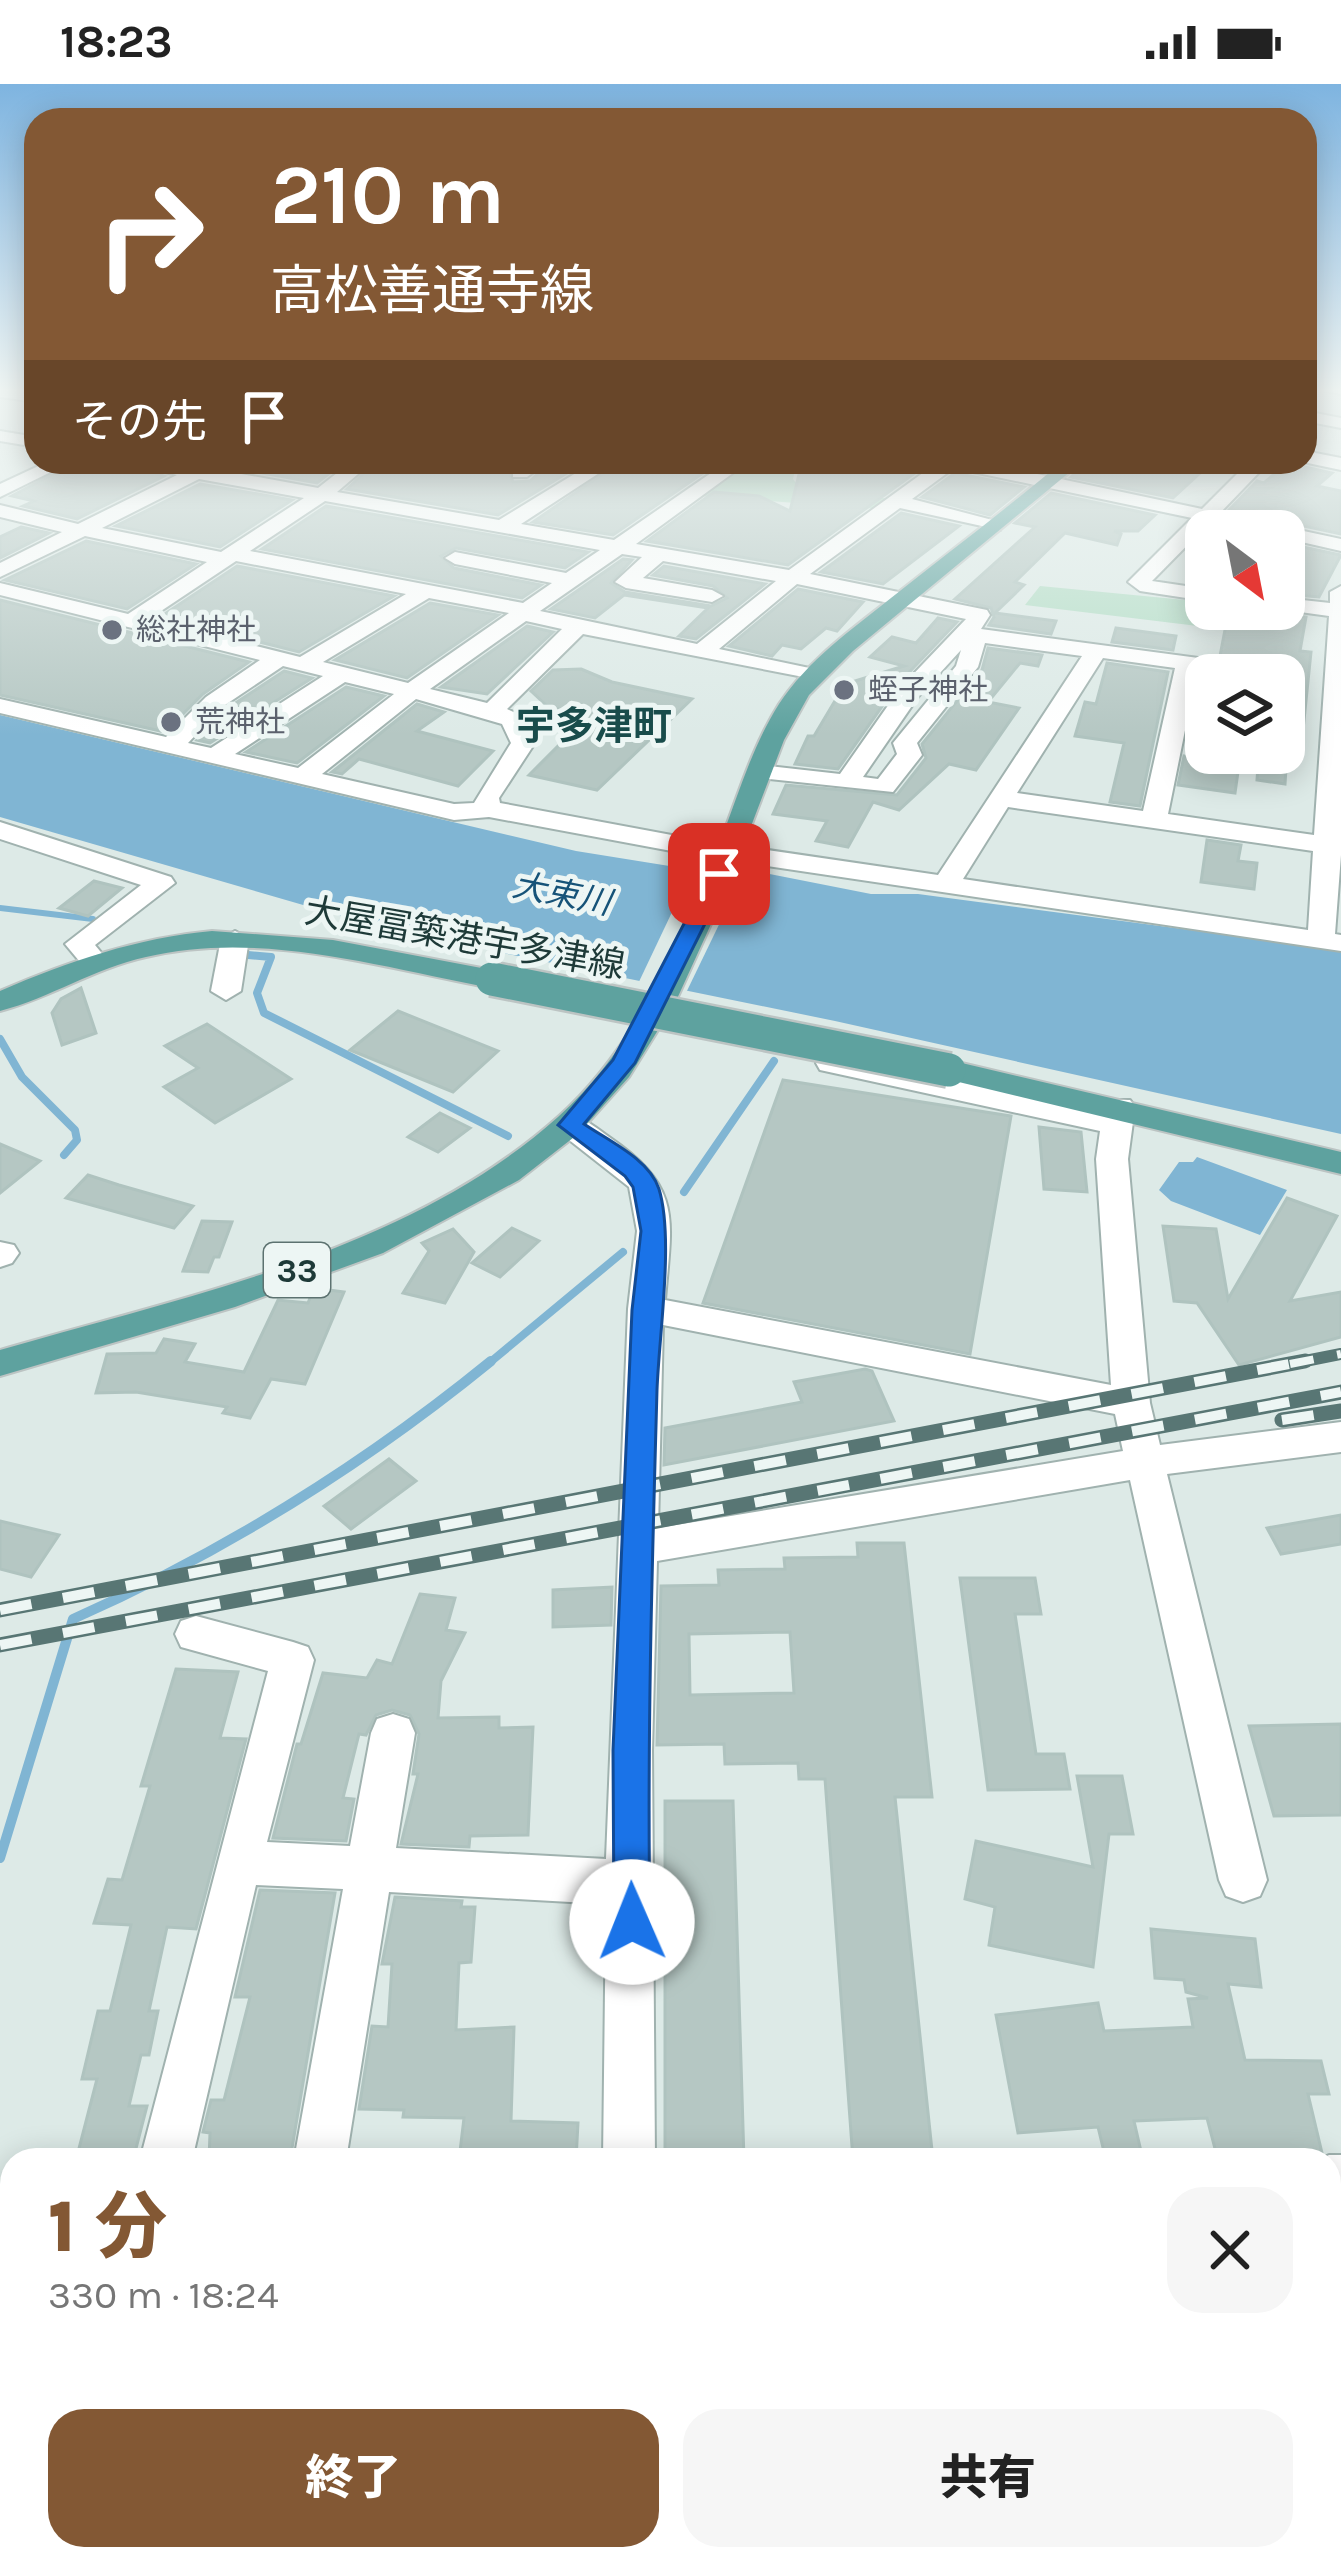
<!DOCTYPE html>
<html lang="ja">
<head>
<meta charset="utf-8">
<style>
  :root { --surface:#fff; --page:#f6f6f6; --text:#222; --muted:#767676; --accent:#835834 }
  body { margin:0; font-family:Karla,"Noto Sans JP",sans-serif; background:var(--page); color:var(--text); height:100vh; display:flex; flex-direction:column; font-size:45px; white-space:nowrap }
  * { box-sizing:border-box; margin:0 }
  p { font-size:39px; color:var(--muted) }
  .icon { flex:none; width:66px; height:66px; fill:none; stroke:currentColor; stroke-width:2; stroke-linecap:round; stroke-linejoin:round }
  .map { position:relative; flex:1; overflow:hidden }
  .panel { position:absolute; left:0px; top:2064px; width:1341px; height:423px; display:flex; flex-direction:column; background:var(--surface); border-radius:36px 36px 0 0; box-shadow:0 6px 30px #0003 }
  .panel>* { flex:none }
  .hud { position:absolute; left:24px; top:24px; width:1293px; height:366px; border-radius:36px; box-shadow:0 6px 30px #0003; background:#835834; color:#fff; overflow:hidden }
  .needle { width:78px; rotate:148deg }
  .fabs { position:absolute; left:1185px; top:426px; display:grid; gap:24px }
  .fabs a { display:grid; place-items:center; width:120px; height:120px; border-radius:24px; background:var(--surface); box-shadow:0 6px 30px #0003; font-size:60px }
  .pin { position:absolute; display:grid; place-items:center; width:102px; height:102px; color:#fff; margin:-51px; border-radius:24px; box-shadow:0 6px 18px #0006 }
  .me { position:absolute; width:132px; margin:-66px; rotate:359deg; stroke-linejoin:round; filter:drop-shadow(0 0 9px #0008) }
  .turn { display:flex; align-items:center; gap:42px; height:252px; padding:0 48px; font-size:54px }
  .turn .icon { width:156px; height:156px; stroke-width:2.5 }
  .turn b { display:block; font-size:84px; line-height:102px }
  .then { display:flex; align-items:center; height:114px; padding:0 48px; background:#0003; gap:24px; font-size:45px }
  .round { display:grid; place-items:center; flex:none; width:126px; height:126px; border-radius:36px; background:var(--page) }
  .headline { display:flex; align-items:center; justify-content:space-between; height:204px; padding:0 48px }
  h1 { font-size:72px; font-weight:800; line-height:90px; color:var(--accent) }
  .action { display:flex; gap:24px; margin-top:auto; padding:24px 48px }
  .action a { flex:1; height:138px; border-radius:36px; background:var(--accent); color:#fff; font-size:48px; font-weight:800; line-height:138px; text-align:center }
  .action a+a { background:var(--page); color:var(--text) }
  .status { display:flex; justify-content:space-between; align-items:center; height:84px; padding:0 60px; background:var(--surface); direction:ltr }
  .status svg { height:33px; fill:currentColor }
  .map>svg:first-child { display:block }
</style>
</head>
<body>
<div class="status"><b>18:23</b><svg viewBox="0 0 49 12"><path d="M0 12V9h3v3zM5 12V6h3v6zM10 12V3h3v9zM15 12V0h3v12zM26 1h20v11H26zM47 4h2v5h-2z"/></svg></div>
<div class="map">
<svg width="1341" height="2485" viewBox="0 0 1341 2485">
  <rect width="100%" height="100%" fill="#ddeae7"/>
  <!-- green -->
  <g fill="#b4ddc7">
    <polygon points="750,378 797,378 793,395 799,403 891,415 879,425 699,412"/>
    <polygon points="1040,502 1206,518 1206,525 1217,525 1214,544 1025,521"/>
  </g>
  <!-- water -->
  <g fill="#80b5d3">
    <polygon points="0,631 576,767 744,794 759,788 871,810 918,810 1341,866 1341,1050 835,937 386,845 0,733"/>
    <polygon points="1197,1073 1287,1106 1260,1151 1171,1117 1159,1106 1179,1078 1193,1078"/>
  </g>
  <!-- pier -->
  <polygon fill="#ddeae7" points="692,786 742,793 684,913 636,904"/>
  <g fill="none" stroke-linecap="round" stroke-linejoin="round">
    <!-- stream-far3 -->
    <polyline stroke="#80b5d3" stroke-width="6" points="0,824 93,835"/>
    <!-- stream-far2 -->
    <g stroke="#80b5d3" stroke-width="8">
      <polyline points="248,871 271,873 257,909 264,929 508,1052"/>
      <polyline points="0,955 22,993 75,1046 77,1056 64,1071"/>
      <polyline points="684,1108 774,977"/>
      <polyline points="488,1280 623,1168"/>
    </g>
    <!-- stream-far1 -->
    <path stroke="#80b5d3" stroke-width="10" d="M 0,1774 L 73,1535 C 226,1467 361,1383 491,1277"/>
    <!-- stream -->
    <g stroke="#80b5d3" stroke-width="14">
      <polyline points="0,2178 12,2182"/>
      <polyline points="149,2475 171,2485"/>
      <polyline points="950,2475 976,2485"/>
    </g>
  </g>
  <!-- building -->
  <g fill="#b5c7c3" stroke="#afc3bf" stroke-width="3" fill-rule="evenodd">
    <polygon points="75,378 121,378 164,392 77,435 23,422 34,417 12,412"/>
    <polygon points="201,378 344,378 317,399"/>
    <polygon points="376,378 494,382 516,378 508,385 513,398 530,397 551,378 585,378 498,431 347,405"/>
    <polygon points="620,378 719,378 613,451 533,438"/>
    <polygon points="802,378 930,378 788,481 647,457 714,408 759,412 790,427"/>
    <polygon points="1086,378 1212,378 1173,414 1071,393"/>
    <polygon points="1287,379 1332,389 1317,402 1341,407 1341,450 1229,426 1257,397 1264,399"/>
    <polygon points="955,389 1024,403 990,431 922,413"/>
    <polygon points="200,400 292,416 220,463 116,442"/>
    <polygon points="1051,409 1155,431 1138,447 1114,447 1121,450 1117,461 1065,449 1015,498 1024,501 995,529 1056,537 1051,550 989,541 994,533 991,524 955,515 1035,443 1015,439"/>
    <polygon points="326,422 588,468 565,484 456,464 441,472 454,484 541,501 522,514 262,465"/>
    <polygon points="901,429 959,442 883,500 821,488"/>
    <polygon points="21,443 49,449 0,474 0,453"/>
    <polygon points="86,457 196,480 127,525 5,496"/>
    <polygon points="1284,459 1341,471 1319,513 1284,510"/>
    <polygon points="623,475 632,476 611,499 625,508 711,522 727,514 713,502 653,491 664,482 765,500 696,555 679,552 708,524 624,511 595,534 551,525"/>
    <polygon points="237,482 394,512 299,568 160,533"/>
    <polygon points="798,505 863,518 837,547 826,544 801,565 782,561 772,572 729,562"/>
    <polygon points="0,516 249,578 203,610 165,648 0,611"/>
    <polygon points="430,519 498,531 407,594 335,576"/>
    <polygon points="1229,525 1306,533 1300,567 1311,568 1303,646 1284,646 1284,601 1295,592 1292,584 1220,572"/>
    <polygon points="938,534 957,538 898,600 838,685 795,680 808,652 814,652 845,600 904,582 870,573 892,553 916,559"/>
    <polygon points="527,542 553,548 487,610 441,603"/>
    <polygon points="1116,544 1176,552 1173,566 1112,558"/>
    <polygon points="988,564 1042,571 1038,582 1020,579 988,618 1019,624 976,686 949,680 899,726 873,718 848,763 816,757 827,737 773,730 786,701 897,711 926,674 922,660 982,586"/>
    <polygon points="1107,579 1168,588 1140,722 1110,718 1124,659 1075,652 1085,618 1096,620"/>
    <polygon points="581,585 612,598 692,615 597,706 529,691 588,632 547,622 531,607 553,586"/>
    <polygon points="284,587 312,594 210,659 197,656 225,626"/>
    <polygon points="346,603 384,612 297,679 246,668"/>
    <polygon points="417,620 444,628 417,647 493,667 458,702 359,675 342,690 332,688"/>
    <polygon points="1259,669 1287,669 1285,700 1257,696"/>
    <polygon points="1184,672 1239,681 1235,709 1178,701"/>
    <polygon points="1207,756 1241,761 1238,777 1257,779 1254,805 1201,798"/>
    <polygon points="94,797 122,804 88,832 59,824"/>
    <polygon points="81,904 96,949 62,961 52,929 61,915"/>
    <polygon points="398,927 498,967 453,1008 350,966"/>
    <polygon points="207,940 291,995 215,1039 164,1003 198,984 165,962"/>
    <polygon points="783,996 1011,1032 970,1270 703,1219"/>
    <polygon points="440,1029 470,1044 438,1068 408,1053"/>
    <polygon points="1039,1043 1081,1048 1087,1108 1044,1105"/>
    <polygon points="0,1060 40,1077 0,1109"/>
    <polygon points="88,1091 119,1101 193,1122 174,1144 66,1114"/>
    <polygon points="1287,1114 1337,1132 1290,1217 1341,1208 1341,1253 1239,1281 1197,1219 1174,1217 1163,1142 1216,1145 1228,1215"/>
    <polygon points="202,1137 232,1138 219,1173 214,1173 208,1188 183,1187"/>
    <polygon points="512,1144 539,1157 500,1193 472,1179"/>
    <polygon points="453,1145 474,1168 445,1219 403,1209 429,1167 422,1159"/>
    <polygon points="314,1204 344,1208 305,1300 271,1295 250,1334 223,1329 227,1323 136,1308 96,1309 107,1270 156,1269 164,1255 195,1260 185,1278 244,1288 278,1216 308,1219"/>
    <polygon points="865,1285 872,1287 894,1337 664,1381 665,1344 802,1318 794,1298"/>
    <polygon points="389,1375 416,1397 351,1445 324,1422"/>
    <polygon points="1341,1431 1341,1460 1281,1470 1267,1444"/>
    <polygon points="0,1437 59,1451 31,1493 0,1485"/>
    <path d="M 857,1459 L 904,1459 L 932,1713 L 895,1713 L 933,2076 L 853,2076 L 825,1695 L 799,1695 L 798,1679 L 725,1680 L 724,1660 L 657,1661 L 661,1502 L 719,1501 L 718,1486 L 785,1485 L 784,1474 L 858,1473 ZM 790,1548 L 794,1609 L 690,1611 L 689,1550 Z"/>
    <polygon points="960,1494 1035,1494 1041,1530 1015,1530 1036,1670 1064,1670 1070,1705 988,1706"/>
    <polygon points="612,1503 611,1541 553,1543 553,1506"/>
    <polygon points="420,1510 455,1514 446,1546 465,1549 441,1597 438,1634 499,1633 499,1644 533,1643 528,1751 470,1752 469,1763 401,1760 418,1690 413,1690 419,1650 410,1631 392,1626 376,1631 366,1651 359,1650 343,1714 354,1715 346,1757 273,1754 297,1660 301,1660 323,1589 367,1594 377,1576 392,1580"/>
    <polygon points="176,1585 238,1588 220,1654 246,1655 196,1845 167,1843 149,1927 158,1927 149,1971 141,1971 129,2022 147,2022 133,2076 76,2076 97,1995 82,1995 98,1927 110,1927 131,1841 94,1839 108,1795 122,1796 150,1702 141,1702"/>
    <polygon points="1341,1640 1341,1731 1274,1732 1249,1642"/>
    <polygon points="1077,1692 1122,1692 1133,1750 1109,1750 1093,1883 989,1861 995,1823 965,1815 976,1757 1093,1783"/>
    <polygon points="665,1717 733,1717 744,2076 665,2076"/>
    <polygon points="260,1806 335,1809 290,2076 209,2076 210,2049 203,2048 211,2016 224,2016 250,1913 235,1913"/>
    <polygon points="395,1813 462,1817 461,1823 475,1823 471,1878 459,1879 456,1946 514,1943 511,2037 578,2039 576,2076 459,2076 464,2034 403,2033 404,2026 359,2025 372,1942 388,1943 392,1880 382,1880"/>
    <polygon points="1151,1845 1255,1855 1261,1903 1228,1900 1245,1976 1321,1977 1329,2010 1308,2010 1322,2069 1314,2076 1218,2076 1207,2034 1134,2037 1143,2076 1106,2076 1098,2043 1018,2049 996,1931 1098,1919 1104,1947 1193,1943 1188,1915 1208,1914 1186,1908 1184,1896 1155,1894"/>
  </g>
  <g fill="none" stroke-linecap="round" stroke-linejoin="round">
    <defs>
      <g id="minor">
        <polygon points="0,303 36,308 36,318 0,313"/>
        <polygon points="1324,303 1341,303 1341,310 1326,307"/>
        <polygon points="1305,327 1341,334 1341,344 1305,337"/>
        <polygon points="0,347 36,353 36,363 0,357"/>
        <polygon points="1305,367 1341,374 1341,386 1303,378"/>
        <polygon points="47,378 71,378 0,413 0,400"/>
        <path d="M 125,378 L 198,382 L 318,404 L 351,378 L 372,378 L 337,408 L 499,436 L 594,378 L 616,378 L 521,440 L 614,456 L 727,378 L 748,378 L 636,460 L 789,486 L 938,378 L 980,378 L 1202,425 L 1249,378 L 1269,378 L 1220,429 L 1341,455 L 1341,467 L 1284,454 L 1284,447 L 1251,447 L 1210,438 L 1152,497 L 1206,505 L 1206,517 L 1140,507 L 1128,498 L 1192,434 L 954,384 L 912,415 L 1000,438 L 1000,446 L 900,424 L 810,490 L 987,526 L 990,531 L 981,545 L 1288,586 L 1291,591 L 1284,597 L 1284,591 L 1197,587 L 1168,730 L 1314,751 L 1329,532 L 1278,525 L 1284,525 L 1284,514 L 1330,519 L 1330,508 L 1341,502 L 1341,771 L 1335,850 L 1341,851 L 1341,867 L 693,771 L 489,733 L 454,736 L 0,629 L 0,615 L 166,653 L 206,613 L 260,576 L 0,511 L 0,499 L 128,530 L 207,478 L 85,452 L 0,493 L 0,479 L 62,448 L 0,433 L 0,421 L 78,440 L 177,391 ZM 199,395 L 304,414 L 221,468 L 102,444 ZM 325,417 L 600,466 L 566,489 L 455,468 L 445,474 L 455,480 L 552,499 L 523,519 L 250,467 ZM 622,470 L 642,473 L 615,498 L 626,504 L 712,518 L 723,512 L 712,506 L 643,494 L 663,477 L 776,497 L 697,560 L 540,527 ZM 236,477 L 406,510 L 300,573 L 149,535 ZM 797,500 L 966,535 L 901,603 L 840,690 L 760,681 L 751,683 L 748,688 L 751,693 L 893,708 L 922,671 L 917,659 L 978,583 L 985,559 L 1082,572 L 938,791 L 693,755 L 500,719 L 499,714 L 535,659 L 520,631 L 507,625 L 583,550 L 819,596 L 819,586 L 719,565 ZM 429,514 L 509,529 L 408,599 L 323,578 ZM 526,537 L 562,545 L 487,619 L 430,605 ZM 961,566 L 956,582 L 893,659 L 897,670 L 878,695 L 863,693 L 918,613 ZM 1103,574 L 1175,584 L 1143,727 L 1017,709 ZM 283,582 L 323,592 L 211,664 L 188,659 L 222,623 ZM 345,598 L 394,610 L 298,684 L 235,670 ZM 416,615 L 502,640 L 511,659 L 474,719 L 454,720 L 322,690 ZM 1008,723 L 1313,767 L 1308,846 L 963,795 Z"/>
        <polygon points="525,378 547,378 527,393 513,393 513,385"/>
        <polygon points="0,738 171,793 175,799 95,861 109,878 105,884 85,884 65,860 141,801 0,755"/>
        <polygon points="235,847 249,855 241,907 226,916 211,907 221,855"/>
        <path d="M 831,970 L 1103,1028 L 1108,1016 L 1130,1016 L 1135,1023 L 1128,1075 L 1150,1319 L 1160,1361 L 1341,1338 L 1341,1368 L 1167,1390 L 1267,1796 L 1260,1812 L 1243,1818 L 1226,1812 L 1219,1796 L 1130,1396 L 657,1477 L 652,1666 L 655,2076 L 603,2076 L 606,1820 L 389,1808 L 346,2076 L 294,2076 L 343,1805 L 256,1801 L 192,2076 L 140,2076 L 268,1587 L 181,1563 L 175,1550 L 181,1537 L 196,1532 L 293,1558 L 308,1563 L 314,1576 L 267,1758 L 350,1762 L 371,1649 L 377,1635 L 393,1630 L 409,1635 L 415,1649 L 396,1764 L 606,1775 L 628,1225 L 637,1147 L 629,1103 L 559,1048 L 554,1041 L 559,1034 C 579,1028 592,1041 609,1053 C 683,1104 672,1133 665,1216 L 1111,1301 L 1096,1075 L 1100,1047 L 820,986 L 816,979 ZM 663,1241 L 1115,1330 L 1123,1367 L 658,1444 Z"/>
        <polygon points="0,1158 14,1161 19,1169 12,1179 0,1183"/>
        <polygon points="1329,2071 1341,2071 1341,2125 1329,2125 1329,2076 1318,2076"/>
        <polygon points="0,2406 12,2410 12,2470 0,2466"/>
        <polygon points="68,2475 149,2475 153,2485 72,2485"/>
        <polygon points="630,2475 690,2475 692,2485 632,2485"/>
        <polygon points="1260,2475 1320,2475 1322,2485 1262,2485"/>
      </g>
      <g id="major">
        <path d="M 1062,378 L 1082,378 L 853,567 L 809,611 L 784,656 L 727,805 L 676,917 L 629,993 L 578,1050 L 519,1096 L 383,1169 L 235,1223 L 0,1292 L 0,1266 C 189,1211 407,1168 558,1033 C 638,962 684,851 722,753 C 739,708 753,661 779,620 C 808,576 851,546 891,514 C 948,469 1006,425 1062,378 Z"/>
        <path d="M 212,847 L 333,856 L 492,886 L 507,895 L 492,904 C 379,883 261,846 146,873 C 95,884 50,914 0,927 L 0,907 C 69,877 137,854 212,847 Z"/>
        <polygon points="949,976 1341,1068 1341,1090 938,993 934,986 938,979"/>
      </g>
    </defs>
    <!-- minor casing -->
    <use href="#minor" stroke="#a0b2af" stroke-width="4"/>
    <!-- major casing -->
    <use href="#major" stroke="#bcc4c3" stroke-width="4"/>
    <!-- minor -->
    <use href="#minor" fill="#fff" fill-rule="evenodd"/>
    <!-- major -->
    <use href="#major" fill="#5ea29f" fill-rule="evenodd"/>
    <defs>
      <polyline id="rail-far1" points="1290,1280 1341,1270"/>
      <g id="rail">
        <polyline points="1282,1336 1341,1327"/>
        <polyline points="0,1526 1305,1277"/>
        <polyline points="0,1561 1341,1308"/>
      </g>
    </defs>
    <!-- rail-far1 casing -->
    <use href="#rail-far1" stroke="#587674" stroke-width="12"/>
    <!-- rail casing -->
    <use href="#rail" stroke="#587674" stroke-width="15"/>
    <!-- rail-far1 -->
    <use href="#rail-far1" stroke="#edf6f4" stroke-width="8" stroke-dasharray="24" stroke-linecap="butt"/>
    <!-- rail -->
    <use href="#rail" stroke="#edf6f4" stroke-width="10" stroke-dasharray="32" stroke-linecap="butt"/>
    <defs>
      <polyline id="major-bridge" points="492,895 949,986"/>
    </defs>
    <!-- major-bridge casing -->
    <use href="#major-bridge" stroke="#bcc4c3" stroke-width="38" stroke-linecap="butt"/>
    <!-- major-bridge -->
    <use href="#major-bridge" stroke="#5ea29f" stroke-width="33"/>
  </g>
  <!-- sky -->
  <linearGradient id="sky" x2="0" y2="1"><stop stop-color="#7eb4e0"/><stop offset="0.47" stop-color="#f0f6f4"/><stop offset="1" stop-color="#f0f6f4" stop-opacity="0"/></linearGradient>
  <rect width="1341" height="651" fill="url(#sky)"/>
  <!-- route -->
  <path fill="#1a73e8" stroke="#114b97" stroke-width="3" d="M 712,786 L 730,790 L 635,979 L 584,1040 C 609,1057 649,1075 659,1105 C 674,1154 659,1251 657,1306 C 652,1483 647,1660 650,1838 L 645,1850 L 632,1855 L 619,1850 L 614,1838 L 613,1666 L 632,1226 L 641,1147 L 633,1103 L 625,1092 L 558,1041 L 613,976 Z"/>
  <!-- markers -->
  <g fill="#6b7280" stroke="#edf6f4" stroke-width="4.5">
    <circle cx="112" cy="546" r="12"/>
    <circle cx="844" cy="606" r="12"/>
    <circle cx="171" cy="638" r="12"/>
  </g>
  <g text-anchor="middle" stroke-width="10" stroke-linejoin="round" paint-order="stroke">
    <!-- far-worship labels -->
    <g font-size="30" fill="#5b616d" stroke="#edf6f4" text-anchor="start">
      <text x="136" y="556">総社神社</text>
      <text x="868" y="616">蛭子神社</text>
      <text x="195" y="648">荒神社</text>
    </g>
    <!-- far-water labels -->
    <g font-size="33" font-style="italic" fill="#165378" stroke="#edf6f4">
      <text transform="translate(562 809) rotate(11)" y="12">大束川</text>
    </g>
    <!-- shield labels -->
    <rect fill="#edf6f4" stroke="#5c7270" stroke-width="3" x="264" y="1159" width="66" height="54" rx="9"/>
    <g font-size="33" font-weight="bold" fill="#1e3a38">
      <text x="297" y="1198">33</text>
    </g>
    <!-- street labels -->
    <g font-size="36" fill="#1e3a38" stroke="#edf6f4">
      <text transform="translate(465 853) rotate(10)" y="13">大屋冨築港宇多津線</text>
    </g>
    <!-- far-district labels -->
    <g font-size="39" font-weight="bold" fill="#194c4b" stroke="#edf6f4">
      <text x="594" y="655">宇多津町</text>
    </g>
  </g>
</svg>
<div class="fabs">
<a><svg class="needle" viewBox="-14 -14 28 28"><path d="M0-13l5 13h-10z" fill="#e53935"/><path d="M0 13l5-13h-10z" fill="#767676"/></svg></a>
<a><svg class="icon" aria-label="layers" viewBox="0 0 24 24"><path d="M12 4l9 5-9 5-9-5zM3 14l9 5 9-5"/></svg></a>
</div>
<div class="pin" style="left:719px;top:790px;background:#d93025"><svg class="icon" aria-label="arrive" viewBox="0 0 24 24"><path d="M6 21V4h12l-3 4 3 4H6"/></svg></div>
<svg class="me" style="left:632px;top:1838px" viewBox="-20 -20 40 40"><circle r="19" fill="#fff"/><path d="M0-13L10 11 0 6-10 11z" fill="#1a73e8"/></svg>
<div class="hud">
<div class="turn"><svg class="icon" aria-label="right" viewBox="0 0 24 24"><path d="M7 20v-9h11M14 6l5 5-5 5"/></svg><div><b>210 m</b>高松善通寺線</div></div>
<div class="then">その先<svg class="icon" aria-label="arrive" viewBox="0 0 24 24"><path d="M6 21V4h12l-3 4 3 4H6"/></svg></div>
</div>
<section class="panel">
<div class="headline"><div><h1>1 分</h1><p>330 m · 18:24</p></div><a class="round"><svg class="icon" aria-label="close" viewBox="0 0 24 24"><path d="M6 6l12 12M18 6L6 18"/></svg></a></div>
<div class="action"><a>終了</a><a>共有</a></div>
</section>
</div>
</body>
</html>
